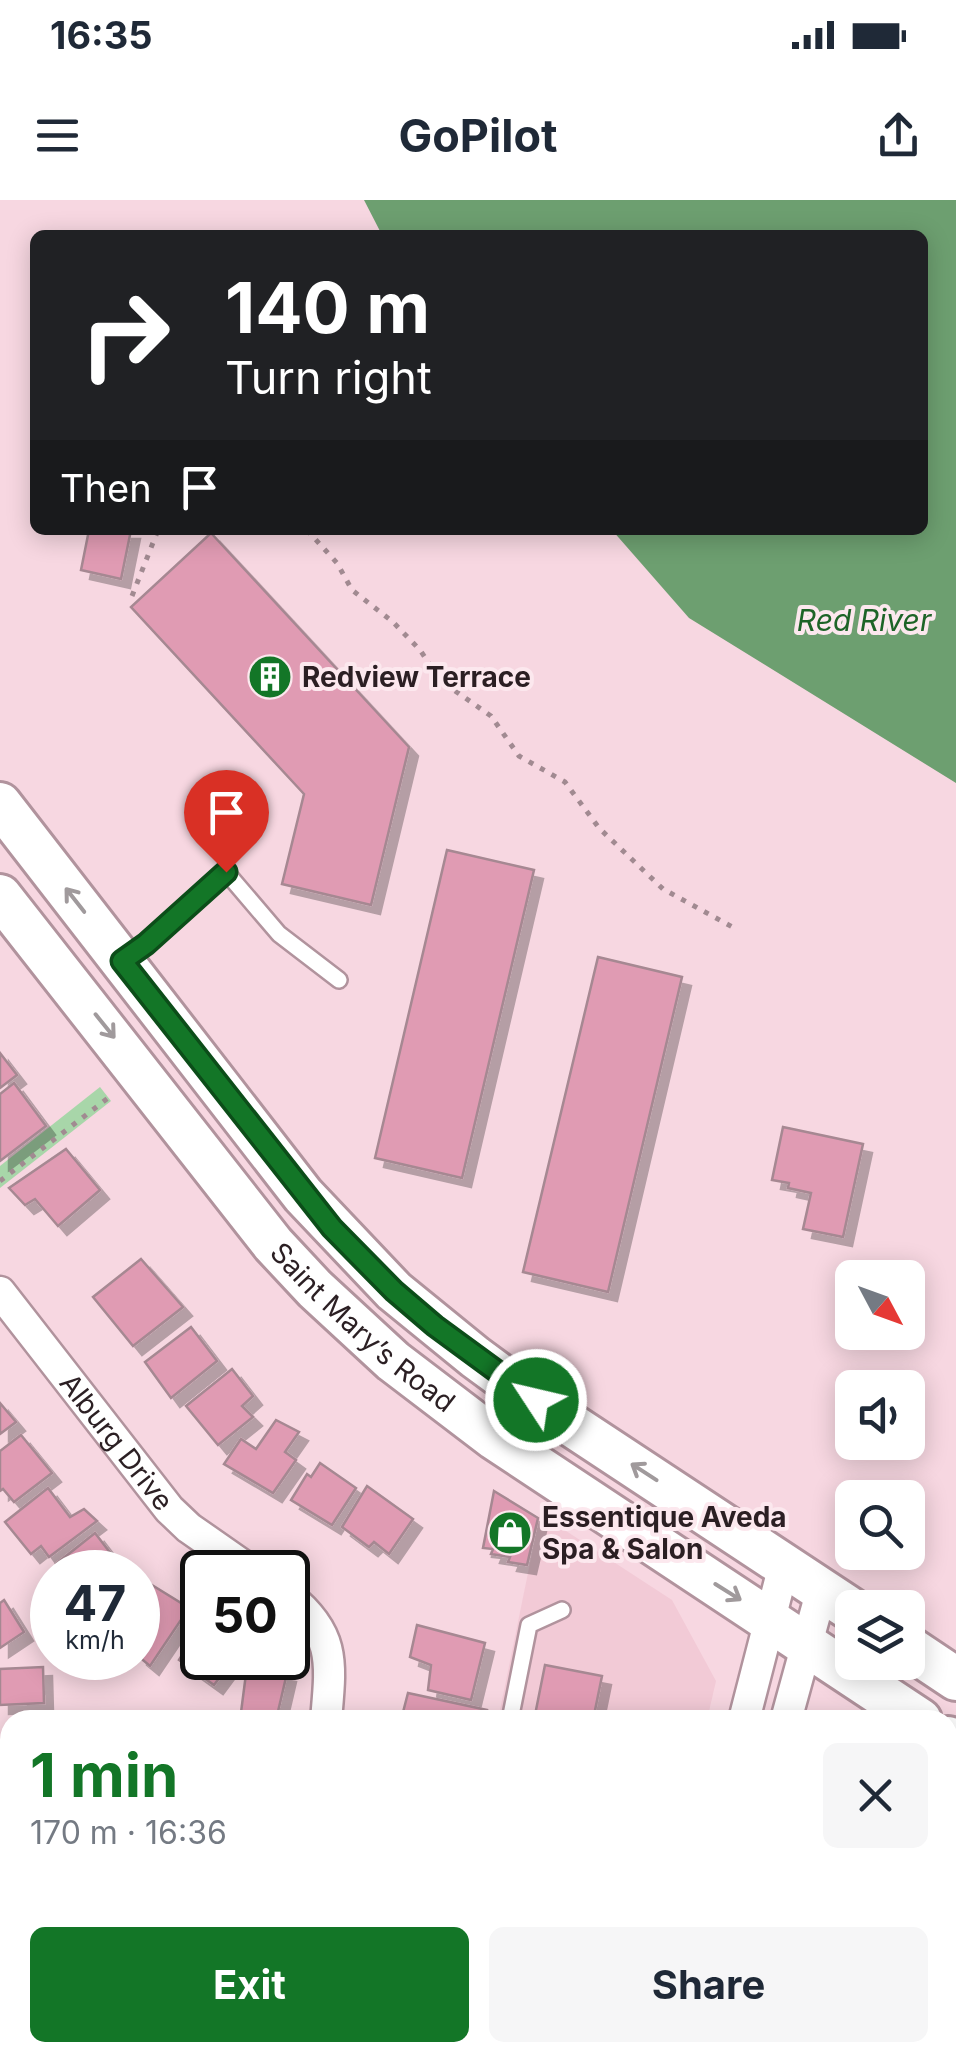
<!DOCTYPE html>
<html lang="en">
<head>
<meta charset="utf-8">
<style>
  :root { --surface:#fff; --page:#f6f6f7; --text:#1f2937; --muted:#747a83; --accent:#137627 }
  body { margin:0; font-family:Inter,sans-serif; background:var(--page); color:var(--text); height:100vh; display:flex; flex-direction:column; font-size:38px; white-space:nowrap }
  * { box-sizing:border-box; margin:0 }
  p { font-size:32px; color:var(--muted) }
  .icon { flex:none; width:55px; height:55px; fill:none; stroke:currentColor; stroke-width:2; stroke-linecap:round; stroke-linejoin:round }
  .map { position:relative; flex:1; overflow:hidden }
  .panel { position:absolute; left:0px; top:1510px; width:958px; height:352px; display:flex; flex-direction:column; background:var(--surface); border-radius:30px 30px 0 0; box-shadow:0 5px 25px #0003 }
  .panel>* { flex:none }
  .banner { position:absolute; left:30px; top:30px; width:898px; height:305px; border-radius:15px; box-shadow:0 5px 25px #0003; background:#202124; color:#fff; overflow:hidden }
  .needle { width:65px; rotate:131deg }
  .controls { position:absolute; left:835px; top:1060px; display:grid; gap:20px }
  .controls a { display:grid; place-items:center; width:90px; height:90px; border-radius:15px; background:var(--surface); box-shadow:0 5px 25px #0003; font-size:50px }
  .speed { position:absolute; left:30px; top:1350px; display:flex; gap:20px; font-size:50px; font-weight:700; text-align:center }
  .speed>* { display:grid; place-content:center; width:130px; height:130px; border-radius:50%; background:var(--surface); box-shadow:0 5px 25px #0003; line-height:1 }
  .speed small { font-size:25px; font-weight:400 }
  .speed .limit { border:5px solid #111; border-radius:15px; background:#fff; color:#111 }
  .pin { position:absolute; display:grid; place-items:center; width:85px; height:85px; color:#fff; margin:-102px -42px; border-radius:50% 50% 50% 0; rotate:-45deg; box-shadow:0 0 10px #0007 }
  .pin .icon { rotate:45deg }
  .me { position:absolute; width:110px; margin:-55px; rotate:305deg; stroke-linejoin:round; filter:drop-shadow(0 0 8px #0008) }
  .turn { display:flex; align-items:center; gap:35px; height:210px; padding:0 30px; font-size:45px }
  .turn .icon { width:130px; height:130px; stroke-width:2.5 }
  .turn b { display:block; font-size:70px; line-height:85px }
  .then { display:flex; align-items:center; height:95px; padding:0 30px; background:#0003; gap:20px; font-size:38px }
  .round { display:grid; place-items:center; flex:none; width:105px; height:105px; border-radius:15px; background:var(--page) }
  .head { display:flex; align-items:center; justify-content:space-between; height:170px; padding:0 30px }
  h1 { font-size:60px; font-weight:700; line-height:75px; color:var(--accent) }
  .action { display:flex; gap:20px; margin-top:auto; padding:20px 30px }
  .action a { flex:1; height:115px; border-radius:15px; background:var(--accent); color:#fff; font-size:40px; font-weight:700; line-height:115px; text-align:center }
  .action a+a { background:var(--page); color:var(--text) }
  .status { display:flex; justify-content:space-between; align-items:center; height:70px; padding:0 50px; background:var(--surface); direction:ltr }
  .status svg { height:28px; fill:currentColor }
  header { display:flex; justify-content:space-between; align-items:center; height:130px; padding:0 30px; background:var(--surface); font-size:45px; font-weight:700 }
  .map>svg:first-child { display:block }
</style>
</head>
<body>
<div class="status"><b>16:35</b><svg viewBox="0 0 49 12"><path d="M0 12V9h3v3zM5 12V6h3v6zM10 12V3h3v9zM15 12V0h3v12zM26 1h20v11H26zM47 4h2v5h-2z"/></svg></div>
<header><svg class="icon" aria-label="menu" viewBox="0 0 24 24"><path d="M4 6h16M4 12h16M4 18h16"/></svg>GoPilot<svg class="icon" aria-label="share" viewBox="0 0 24 24"><path d="M12 15V3M7 8l5-5 5 5M5 13v7h14v-7"/></svg></header>
<div class="map">
<svg width="956" height="1862" viewBox="0 0 956 1862">
  <defs>
    <filter id="shadow"><feDropShadow dx="9" dy="9" stdDeviation="0" flood-color="#0004"/></filter>
  </defs>
  <rect width="100%" height="100%" fill="#f7d7e1"/>
  <!-- built -->
  <g fill="#f2cad6">
    <polygon points="540,1314 672,1400 716,1481 707,1520 498,1520"/>
    <polygon points="948,1584 956,1589 956,1862 681,1862 686,1852 948,1852"/>
  </g>
  <!-- green -->
  <polygon fill="#a8d6a9" points="100,887 111,901 0,988 0,966"/>
  <!-- water -->
  <polygon fill="#6d9f70" points="364,0 956,0 956,583 689,418 612,330 922,330 922,35 382,35"/>
  <!-- building -->
  <g fill="#e09bb3" stroke="#a68892" stroke-width="2.5" filter="url(#shadow)">
    <polygon points="89,330 131,330 121,379 81,370"/>
    <polygon points="211,333 409,547 371,705 282,684 304,594 131,407"/>
    <polygon points="447,650 534,670 462,978 375,958"/>
    <polygon points="598,757 682,777 608,1092 523,1072"/>
    <polygon points="0,853 17,875 0,888"/>
    <polygon points="14,883 46,926 0,961 0,894"/>
    <polygon points="783,927 863,944 843,1037 803,1029 811,993 788,988 789,983 772,980"/>
    <polygon points="66,949 100,990 58,1026 35,999 25,1005 9,988"/>
    <polygon points="141,1059 183,1107 133,1146 93,1097"/>
    <polygon points="191,1127 217,1161 171,1198 145,1162"/>
    <polygon points="232,1169 253,1196 242,1206 253,1217 218,1245 186,1206"/>
    <polygon points="0,1203 16,1222 0,1234"/>
    <polygon points="276,1220 299,1232 285,1252 296,1260 273,1293 224,1264 241,1239 256,1249"/>
    <polygon points="21,1235 52,1273 14,1302 3,1289 0,1291 0,1251"/>
    <polygon points="320,1263 356,1288 332,1325 291,1300 307,1274 311,1277"/>
    <polygon points="367,1286 413,1319 389,1354 374,1342 369,1347 342,1327"/>
    <polygon points="48,1288 70,1317 84,1309 97,1321 49,1357 41,1346 31,1354 5,1322"/>
    <polygon points="494,1291 538,1318 527,1365 508,1362 510,1357 491,1354 493,1349 483,1348"/>
    <polygon points="95,1333 125,1372 63,1372 56,1364"/>
    <polygon points="139,1377 189,1408 150,1466 138,1456"/>
    <polygon points="4,1400 24,1432 0,1448 0,1403"/>
    <polygon points="199,1419 202,1421 202,1458 234,1458 214,1485 179,1460 187,1447 182,1444"/>
    <polygon points="417,1425 485,1443 471,1500 428,1490 431,1465 410,1457"/>
    <polygon points="545,1465 602,1476 593,1520 534,1520"/>
    <polygon points="247,1466 287,1473 276,1520 240,1520"/>
    <polygon points="43,1467 44,1503 0,1505 0,1469"/>
    <polygon points="408,1493 487,1510 485,1520 401,1520"/>
    <polygon points="0,1564 10,1573 9,1612 0,1603"/>
    <polygon points="10,1715 10,1771 3,1775 0,1769 0,1721"/>
    <polygon points="956,1744 956,1789 948,1783 948,1757"/>
    <polygon points="191,1852 245,1852 251,1862 191,1862 186,1856"/>
    <polygon points="484,1852 522,1852 514,1862 480,1862 486,1854"/>
    <polygon points="867,1852 923,1852 921,1862"/>
  </g>
  <g fill="none" stroke-linecap="round" stroke-linejoin="round">
    <defs>
      <g id="service">
        <polyline points="125,759 226,672 279,734 339,780"/>
        <polyline points="510,1520 529,1425 562,1410"/>
        <polyline points="948,1612 956,1618"/>
        <polyline points="948,1669 956,1654"/>
        <polyline points="948,1804 956,1810"/>
        <polyline points="948,1845 956,1846"/>
        <polyline points="356,1862 368,1852"/>
      </g>
      <g id="minor">
        <path id="s1" d="M 0,1092 L 169,1309 L 189,1328 L 252,1372"/>
        <path d="M 288,1396 C 336,1434 331,1463 326,1520"/>
        <polyline points="744,1520 784,1365"/>
        <polyline points="786,1520 822,1389"/>
        <polyline points="0,1843 10,1840"/>
        <polyline points="622,1862 629,1852"/>
      </g>
      <g id="secondary">
        <polyline points="0,604 303,995 394,1091 475,1157 535,1201 852,1410"/>
        <path id="s2" d="M 0,696 L 273,1044 L 315,1089 L 393,1161 L 494,1238 L 920,1520"/>
        <polyline points="908,1447 956,1479"/>
        <polyline points="948,1538 956,1544"/>
      </g>
    </defs>
    <!-- service casing -->
    <use href="#service" stroke="#b1939d" stroke-width="20"/>
    <!-- minor casing -->
    <use href="#minor" stroke="#b1939d" stroke-width="35"/>
    <!-- secondary casing -->
    <use href="#secondary" stroke="#b1939d" stroke-width="48"/>
    <!-- path -->
    <g stroke="#a18a91" stroke-width="5" stroke-dasharray="5 8" stroke-linecap="butt">
      <polyline points="307,330 337,363 352,390 393,422 420,450 441,481 491,516 519,556 565,582 599,628 663,689 738,730"/>
      <polyline points="132,396 158,330"/>
      <polyline points="0,981 112,895"/>
    </g>
    <!-- service -->
    <use href="#service" stroke="#fff" stroke-width="15"/>
    <!-- minor -->
    <use href="#minor" stroke="#fff" stroke-width="30"/>
    <!-- secondary -->
    <use href="#secondary" stroke="#fff" stroke-width="42"/>
  </g>
  <!-- one-way arrows -->
  <defs><path id="oneway-shaft" d="M-6 0H5M1.5-3L5.5 0L1.5 3" fill="none" stroke-width="1.6" stroke-linecap="round" stroke-linejoin="round" transform="scale(2.5)"/></defs>
  <g stroke="#a09a9c">
    <use href="#oneway-shaft" transform="translate(75 700) rotate(-128)"/>
    <use href="#oneway-shaft" transform="translate(105 826) rotate(51)"/>
    <use href="#oneway-shaft" transform="translate(644 1272) rotate(-147)"/>
    <use href="#oneway-shaft" transform="translate(728 1392) rotate(32)"/>
  </g>
  <g fill="none" stroke-linecap="round" stroke-linejoin="round">
    <defs>
      <polyline id="route" points="226,672 146,744 122,761 332,1028 394,1091 435,1126 536,1200"/>
    </defs>
    <!-- route casing -->
    <use href="#route" stroke="#0c4d19" stroke-width="25"/>
    <!-- route -->
    <use href="#route" stroke="#137627" stroke-width="18"/>
  </g>
  <!-- icons -->
  <defs>
    <symbol id="building-disc" viewBox="-11 -11 22 22"><circle r="9.5" fill="#137627" stroke="#fce8ee"/><path d="M-4-6H4V6H1V3H-1V6H-4ZM-2.5-4.3h1.7v1.8h-1.7ZM.8-4.3h1.7v1.8H.8ZM-2.5-1h1.7V.8h-1.7ZM.8-1h1.7V.8H.8Z" fill="#fff"/></symbol>
    <symbol id="shop-disc" viewBox="-11 -11 22 22"><circle r="9.5" fill="#137627" stroke="#fce8ee"/><path d="M-5-2.5h2.3a2.7 3.5 0 0 1 5.4 0H5L5.5 6h-11ZM-1.5-2.5h3a1.5 2.3 0 0 0-3 0Z" fill="#fff"/></symbol>
  </defs>
  <g fill-rule="evenodd">
    <use href="#building-disc" x="245" y="452" width="50" height="50"/>
    <use href="#shop-disc" x="485" y="1308" width="50" height="50"/>
  </g>
  <g text-anchor="middle" stroke-width="8" stroke-linejoin="round" paint-order="stroke">
    <!-- poi labels -->
    <g font-size="28" font-weight="bold" fill="#2b1f23" stroke="#fce8ee" text-anchor="start">
      <text x="302" y="487">Redview Terrace</text>
      <text x="542" y="1327">Essentique Aveda<tspan x="542" dy="32">Spa &amp; Salon</tspan></text>
    </g>
    <!-- street labels -->
    <g font-size="28" fill="#2b1f23" stroke="#fce8ee">
      <text dy="10" stroke="none"><textPath href="#s2" startOffset="565">Saint Mary’s Road</textPath></text>
      <text dy="10" stroke="none"><textPath href="#s1" startOffset="190">Alburg Drive</textPath></text>
    </g>
    <!-- water labels -->
    <g font-size="30" font-style="italic" fill="#1d6427" stroke="#fce8ee">
      <text x="864" y="431">Red River</text>
    </g>
  </g>
</svg>
<div class="controls">
<a><svg class="needle" viewBox="-14 -14 28 28"><path d="M0-13l5 13h-10z" fill="#e53935"/><path d="M0 13l5-13h-10z" fill="#747a83"/></svg></a>
<a><svg class="icon" aria-label="sound" viewBox="0 0 24 24"><path d="M4 9h4l5-4v14l-5-4H4zM17 9q2 3 0 6"/></svg></a>
<a><svg class="icon" aria-label="search" viewBox="0 0 24 24"><circle cx="10" cy="10" r="6"/><path d="M15 15l6 6"/></svg></a>
<a><svg class="icon" aria-label="layers" viewBox="0 0 24 24"><path d="M12 4l9 5-9 5-9-5zM3 14l9 5 9-5"/></svg></a>
</div>
<div class="speed"><div>47<small>km/h</small></div><div class="limit">50</div></div>
<div class="pin" style="left:226px;top:672px;background:#d93025"><svg class="icon" aria-label="arrive" viewBox="0 0 24 24"><path d="M6 21V4h12l-3 4 3 4H6"/></svg></div>
<svg class="me" style="left:536px;top:1200px" viewBox="-20 -20 40 40"><circle r="17" fill="#137627" stroke="#fff" stroke-width="3"/><path d="M0-11L8 9 0 5-8 9z" fill="#fff"/></svg>
<div class="banner">
<div class="turn"><svg class="icon" aria-label="right" viewBox="0 0 24 24"><path d="M7 20v-9h11M14 6l5 5-5 5"/></svg><div><b>140 m</b>Turn right</div></div>
<div class="then">Then<svg class="icon" aria-label="arrive" viewBox="0 0 24 24"><path d="M6 21V4h12l-3 4 3 4H6"/></svg></div>
</div>
<section class="panel">
<div class="head"><div><h1>1 min</h1><p>170 m · 16:36</p></div><a class="round"><svg class="icon" aria-label="close" viewBox="0 0 24 24"><path d="M6 6l12 12M18 6L6 18"/></svg></a></div>
<div class="action"><a>Exit</a><a>Share</a></div>
</section>
</div>
</body>
</html>
